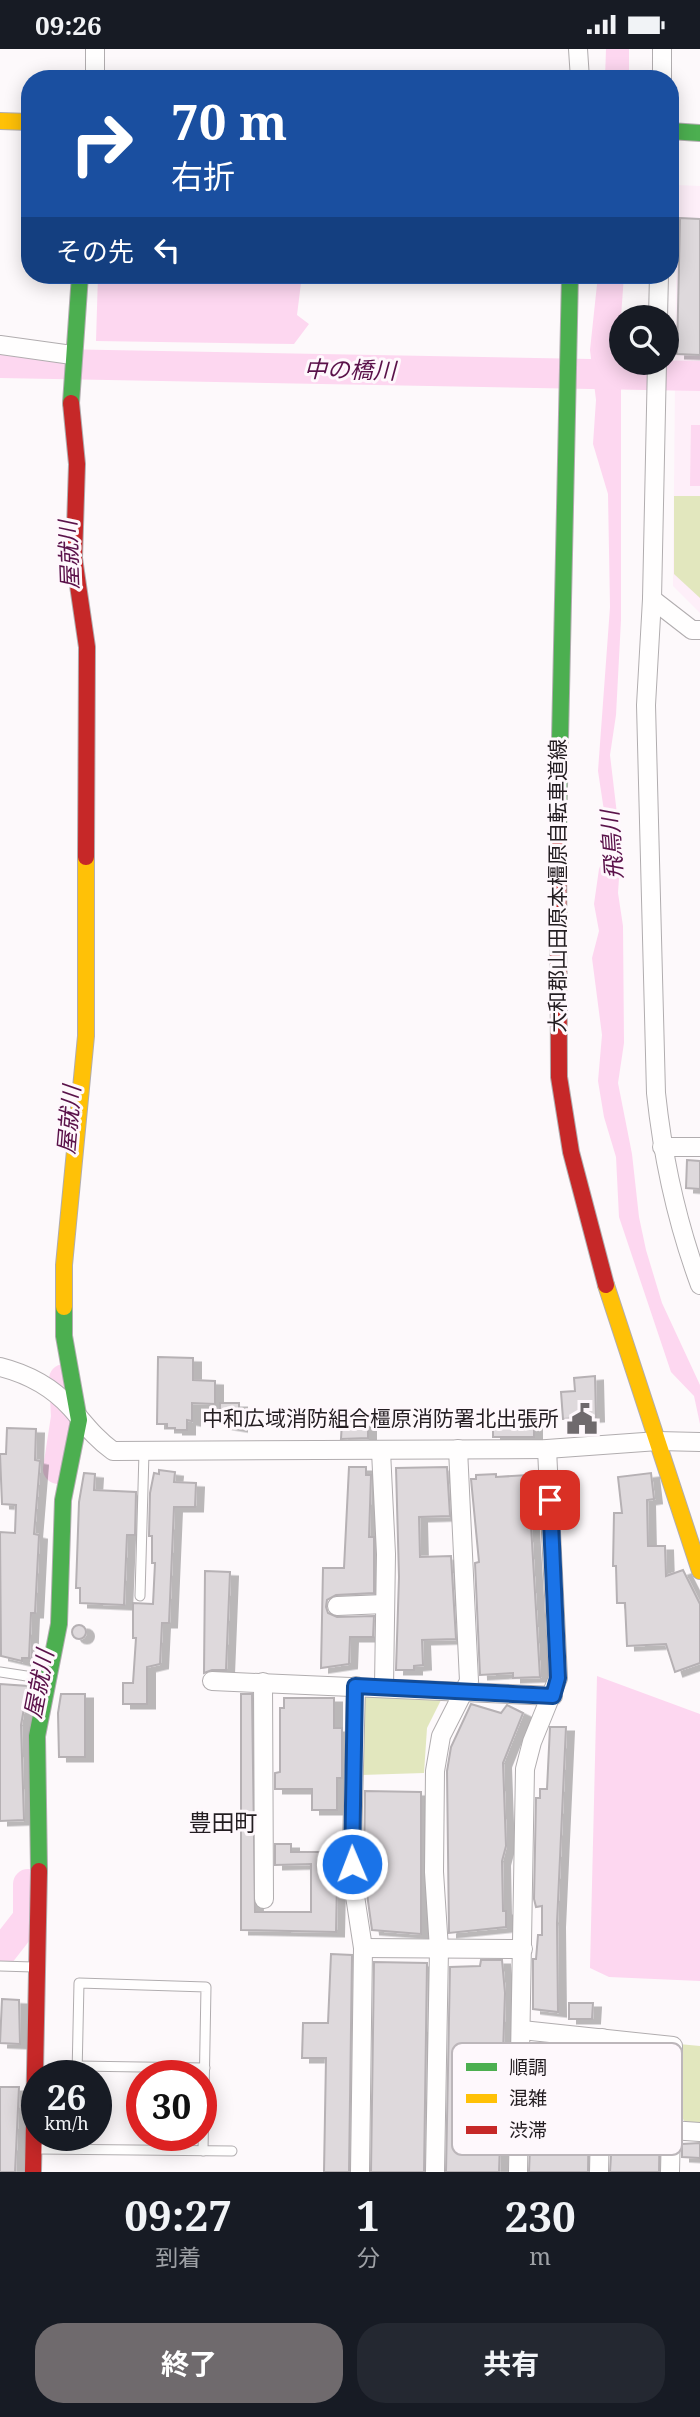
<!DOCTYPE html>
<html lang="ja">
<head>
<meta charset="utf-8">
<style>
  :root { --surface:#171b24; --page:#242831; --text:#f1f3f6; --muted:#9ea1a6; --accent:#6f6a6d }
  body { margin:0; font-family:"Noto Serif","Noto Sans JP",serif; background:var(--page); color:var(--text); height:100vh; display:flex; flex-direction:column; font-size:26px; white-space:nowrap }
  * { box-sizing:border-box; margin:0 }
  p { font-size:23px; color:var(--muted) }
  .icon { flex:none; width:38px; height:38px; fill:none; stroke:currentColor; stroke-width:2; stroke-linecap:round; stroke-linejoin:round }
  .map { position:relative; height:2123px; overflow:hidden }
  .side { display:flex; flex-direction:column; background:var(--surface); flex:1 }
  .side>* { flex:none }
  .hud { position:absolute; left:21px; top:21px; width:658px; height:214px; border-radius:28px; box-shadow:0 4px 18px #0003; background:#1a4fa0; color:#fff; overflow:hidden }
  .tools { position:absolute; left:609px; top:256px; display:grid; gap:14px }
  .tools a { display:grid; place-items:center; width:70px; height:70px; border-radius:50%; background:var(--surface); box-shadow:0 4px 18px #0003; font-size:35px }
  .speed { position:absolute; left:21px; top:2011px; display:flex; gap:14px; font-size:35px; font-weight:700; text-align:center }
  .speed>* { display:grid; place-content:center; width:91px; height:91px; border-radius:50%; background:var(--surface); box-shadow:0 4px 18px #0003; line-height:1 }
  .speed small { font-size:18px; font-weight:400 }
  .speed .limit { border:10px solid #d22; background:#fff; color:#111 }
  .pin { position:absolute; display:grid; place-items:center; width:60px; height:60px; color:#fff; margin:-30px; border-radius:14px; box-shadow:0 4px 10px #0006 }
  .me { position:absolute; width:77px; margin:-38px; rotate:359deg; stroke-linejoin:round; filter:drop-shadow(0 0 5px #0008) }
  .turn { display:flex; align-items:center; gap:24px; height:147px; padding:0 35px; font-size:32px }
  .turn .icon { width:91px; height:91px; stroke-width:2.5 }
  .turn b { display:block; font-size:49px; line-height:60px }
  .then { display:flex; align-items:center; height:66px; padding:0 35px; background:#0003; gap:14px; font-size:26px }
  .eta { display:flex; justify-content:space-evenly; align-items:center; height:119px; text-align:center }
  .eta b { font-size:42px; font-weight:700; line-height:49px }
  .action { display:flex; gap:14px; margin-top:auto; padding:14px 35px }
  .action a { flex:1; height:80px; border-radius:28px; background:var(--accent); color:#fff; font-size:28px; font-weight:700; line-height:80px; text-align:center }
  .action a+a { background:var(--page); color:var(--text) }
  .status { display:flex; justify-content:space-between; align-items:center; height:49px; padding:0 35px; background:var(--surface); direction:ltr }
  .status svg { height:19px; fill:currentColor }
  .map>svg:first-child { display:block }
</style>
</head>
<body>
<div class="status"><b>09:26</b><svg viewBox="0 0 49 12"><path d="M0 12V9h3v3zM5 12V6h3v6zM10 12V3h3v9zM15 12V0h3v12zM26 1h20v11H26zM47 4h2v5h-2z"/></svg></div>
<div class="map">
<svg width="700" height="2123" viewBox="0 0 700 2123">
  <defs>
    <filter id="shadow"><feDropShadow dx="8" dy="4.5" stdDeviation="0" flood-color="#0004"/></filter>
  </defs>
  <rect width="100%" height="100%" fill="#fdf9fb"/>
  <!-- built -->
  <polygon fill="#feeff9" points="677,136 700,137 700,564 673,537"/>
  <!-- green -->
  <g fill="#e2e7be">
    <polygon points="674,447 700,447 700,549 674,525"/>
    <polygon points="361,1642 444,1645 427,1679 424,1724 361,1726"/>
    <polygon points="679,1995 700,1997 700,2075 686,2074 679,2065"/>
  </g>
  <!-- water -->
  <g fill="#fdd7f0">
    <polygon points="606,0 629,0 629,30 605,30"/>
    <polygon points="98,226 302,226 297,266 309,275 294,295 96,292"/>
    <polygon points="598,226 624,226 621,268 621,571 616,666 610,706 621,799 618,844 623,877 624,994 618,1034 632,1105 639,1168 646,1201 662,1254 700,1336 700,1375 694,1347 671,1323 619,1168 616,1108 604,1068 598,1032 602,986 592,909 599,882 594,855 599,820 609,795 598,722 610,558 608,445 593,395 596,351 590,301"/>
    <polygon points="691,376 700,376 700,437 690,437"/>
    <polygon points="597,1627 700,1665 700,1932 609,1928 590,1919"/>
  </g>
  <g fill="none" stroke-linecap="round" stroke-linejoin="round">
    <!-- river -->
    <g stroke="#fdd7f0" stroke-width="30">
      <polyline points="0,314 700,327"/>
      <polyline points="58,1420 66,1368 64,1330"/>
      <polyline points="0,1905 28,1869 28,1835"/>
    </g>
  </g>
  <!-- building -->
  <g fill="#ded9dc" stroke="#b6b1b4" stroke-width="2" filter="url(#shadow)">
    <polygon points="680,169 700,170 700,306 677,305"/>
    <polygon points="687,1111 700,1112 700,1140 686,1139"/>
    <polygon points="158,1308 193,1309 193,1331 215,1332 215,1355 192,1354 192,1372 187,1371 187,1381 175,1381 175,1379 167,1379 167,1375 157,1375"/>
    <polygon points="595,1327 596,1368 563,1370 561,1343 575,1342 574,1329"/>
    <polygon points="220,1354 239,1354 239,1378 220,1375"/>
    <polygon points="342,1372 368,1372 368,1389 341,1390"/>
    <polygon points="493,1374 534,1375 534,1388 493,1388"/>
    <polygon points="7,1379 36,1380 35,1411 40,1412 34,1485 39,1486 35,1564 31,1564 29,1609 22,1609 22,1612 1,1607 0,1483 15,1484 16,1456 2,1455 0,1405 6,1405"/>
    <polygon points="349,1418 366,1418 366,1426 371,1426 369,1488 374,1488 374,1544 336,1546 327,1551 326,1558 328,1564 337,1568 374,1567 373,1588 350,1588 349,1615 321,1619 323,1519 344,1519"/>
    <polygon points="447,1418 450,1467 419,1468 420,1508 451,1507 456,1590 422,1591 423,1616 414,1617 414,1621 396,1621 399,1528 396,1419"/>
    <polygon points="159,1421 175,1423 174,1433 196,1434 195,1458 174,1458 169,1574 162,1574 160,1615 147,1618 147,1655 123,1655 123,1634 133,1634 136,1589 133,1589 133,1554 153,1555 155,1514 152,1514 152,1487 149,1487 150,1444 154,1424 159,1425"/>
    <polygon points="84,1424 95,1425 94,1441 136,1443 135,1486 127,1486 124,1556 80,1554 80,1539 76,1539 79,1453"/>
    <polygon points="651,1424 654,1450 647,1451 648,1497 665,1497 666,1527 683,1521 700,1555 700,1614 675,1623 666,1595 627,1597 625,1554 617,1554 616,1517 613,1517 614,1464 622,1464 618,1428"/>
    <polygon points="496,1425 496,1428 528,1426 540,1628 513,1629 513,1624 480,1626 475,1514 479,1513 471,1430 476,1430 476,1426"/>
    <polygon points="205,1522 230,1523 226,1621 212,1621 204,1624"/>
    <circle cx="79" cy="1583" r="7"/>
    <polygon points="0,1635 28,1637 21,1676 24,1771 0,1772"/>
    <polygon points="61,1645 85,1645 85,1708 59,1708 58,1664"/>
    <polygon points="241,1645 252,1645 255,1863 311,1863 311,1815 275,1816 275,1795 291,1795 291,1803 331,1803 331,1832 337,1832 336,1883 241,1881"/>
    <polygon points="284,1649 334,1649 334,1679 342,1679 342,1729 337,1729 337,1761 312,1761 312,1740 275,1740 275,1724 280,1723 280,1659 284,1659"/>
    <polygon points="471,1655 501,1664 507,1656 523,1664 503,1714 506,1797 502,1812 503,1862 506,1862 506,1878 449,1884 447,1722 451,1698"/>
    <polygon points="550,1678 566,1678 557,1874 558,1963 533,1960 533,1910 536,1910 538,1886 542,1886 542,1857 536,1858 534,1850 536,1749 540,1749 540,1740 547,1740"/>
    <polygon points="365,1742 421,1743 421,1885 372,1881 364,1823"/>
    <polygon points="331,1905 352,1906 349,2123 324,2123 326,2009 302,2009 303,1974 328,1974"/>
    <polygon points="481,1911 502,1911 505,1944 499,2123 446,2123 450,1918 480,1917"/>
    <polygon points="374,1913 427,1914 424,2123 371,2123"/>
    <polygon points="2,1950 19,1951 20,1995 0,1994"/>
    <polygon points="569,1954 593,1954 592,1970 569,1970"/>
    <polygon points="534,1994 584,1999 584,2003 590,2003 588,2123 529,2123"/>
    <polygon points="613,2002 661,2007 659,2123 610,2123 611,2106 613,2106"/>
    <polygon points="0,2038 19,2038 15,2123 0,2123"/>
    <polygon points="700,2094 700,2109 682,2108 682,2095"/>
  </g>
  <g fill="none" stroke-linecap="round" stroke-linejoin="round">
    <defs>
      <g id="lane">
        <polyline points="140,1547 144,1403"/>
        <polyline points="0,1623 46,1630"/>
        <polyline points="0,1917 33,1918"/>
        <polyline points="77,2017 205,2019"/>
        <polyline points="77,2026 79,1934 206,1938 203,2102"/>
        <polyline points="38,2100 232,2102"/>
        <polyline points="76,2100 76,2086"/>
      </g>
      <g id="street">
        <polyline points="95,0 95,30"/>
        <polyline points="578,0 580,30"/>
        <polyline points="662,30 662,0"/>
        <polyline points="658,268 659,226"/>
        <polyline points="0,296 72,306"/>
        <path d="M 657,313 L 652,550 L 646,656 L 656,1044 C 663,1110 677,1174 700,1236"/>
        <polyline points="652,550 692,581 700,581"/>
        <polyline points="662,1098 700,1098"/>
        <path d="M 0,1318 C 28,1325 51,1337 71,1359 C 85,1375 95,1389 113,1402 L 547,1400 L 658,1392 L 700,1393"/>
        <polyline points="381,1402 386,1505 384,1637"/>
        <polyline points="337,1557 385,1555"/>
        <polyline points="212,1632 553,1647"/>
        <polyline points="263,1633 264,1850"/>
        <polyline points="356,1637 352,1797 353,1834 363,1899 360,2123"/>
        <polyline points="363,1899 523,1900"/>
        <polyline points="522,1981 673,1997 671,2081 700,2083"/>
        <polyline points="435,2123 439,1900 434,1823 435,1722 441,1687 469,1632 458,1400"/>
        <polyline points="518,2123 525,1720 532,1693 558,1629 547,1400"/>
        <polyline points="599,2123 602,1989"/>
        <polyline points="670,2123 671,2081"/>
      </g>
      <g id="fast">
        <polyline points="670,82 700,84"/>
        <polyline points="71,354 80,226"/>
        <polyline points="558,784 570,226"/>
        <polyline points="39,1822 37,1687 59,1575 63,1451 79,1371 64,1287 64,1258"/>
      </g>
      <g id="slow">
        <polyline points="0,72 30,73"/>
        <polyline points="606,1236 700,1522"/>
        <polyline points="64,1258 64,1216 86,987 86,808"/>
      </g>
      <g id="jam">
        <polyline points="71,354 77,415 74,509 87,598 86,808"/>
        <polyline points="558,784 559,1028 571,1103 606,1236"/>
        <polyline points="33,2123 39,1822"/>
      </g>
    </defs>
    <!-- lane casing -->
    <use href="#lane" stroke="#b1adaf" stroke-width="11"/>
    <!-- street casing -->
    <use href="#street" stroke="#b1adaf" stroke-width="20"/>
    <!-- fast casing -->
    <use href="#fast" stroke="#b1adaf" stroke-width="18"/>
    <!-- slow casing -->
    <use href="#slow" stroke="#b1adaf" stroke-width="18"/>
    <!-- jam casing -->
    <use href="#jam" stroke="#b1adaf" stroke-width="18"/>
    <!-- lane -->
    <use href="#lane" stroke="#fffefe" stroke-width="9"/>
    <!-- street -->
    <use href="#street" stroke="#fffefe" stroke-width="18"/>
    <!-- fast -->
    <use href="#fast" stroke="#4caf50" stroke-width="16"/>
    <!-- slow -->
    <use href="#slow" stroke="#ffc107" stroke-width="16"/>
    <!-- jam -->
    <use href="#jam" stroke="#c62828" stroke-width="16"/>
  </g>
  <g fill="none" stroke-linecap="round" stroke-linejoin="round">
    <defs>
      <polyline id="route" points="352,1815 355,1637 553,1647 558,1629 550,1451"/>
    </defs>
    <!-- route casing -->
    <use href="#route" stroke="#114b97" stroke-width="18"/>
    <!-- route -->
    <use href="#route" stroke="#1a73e8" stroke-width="12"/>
  </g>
  <!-- icons -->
  <defs>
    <symbol id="civic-bare" viewBox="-9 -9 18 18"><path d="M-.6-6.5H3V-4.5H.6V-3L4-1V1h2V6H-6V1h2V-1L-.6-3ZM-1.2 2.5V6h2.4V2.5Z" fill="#6f6a6d" stroke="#fef8fc" stroke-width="2.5" paint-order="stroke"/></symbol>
  </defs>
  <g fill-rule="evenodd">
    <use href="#civic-bare" x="560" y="1348" width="44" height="44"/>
  </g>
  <g text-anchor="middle" stroke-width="6" stroke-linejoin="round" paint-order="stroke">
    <!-- street labels -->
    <g font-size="21" fill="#231d21" stroke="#fef8fc">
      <text transform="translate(558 837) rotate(-90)" y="7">大和郡山田原本橿原自転車道線</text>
    </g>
    <!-- poi labels -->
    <g font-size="21" fill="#231d21" stroke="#fef8fc" text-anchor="end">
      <text x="559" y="1377">中和広域消防組合橿原消防署北出張所</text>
    </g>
    <!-- water labels -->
    <g font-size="23" font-style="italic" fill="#5a124a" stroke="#fef8fc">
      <text transform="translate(350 321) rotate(1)" y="8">中の橋川</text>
      <text transform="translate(69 506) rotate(-92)" y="8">屋就川</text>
      <text transform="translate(612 796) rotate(-94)" y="8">飛鳥川</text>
      <text transform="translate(69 1071) rotate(-85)" y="8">屋就川</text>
      <text transform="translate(39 1635) rotate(-79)" y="8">屋就川</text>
    </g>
    <!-- neighbourhood labels -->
    <g font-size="23" fill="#231d21" stroke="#fef8fc">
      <text x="223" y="1782">豊田町</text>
    </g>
  </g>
  <!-- legend -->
  <rect x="452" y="1994" width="230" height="112" rx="10" fill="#fef8fc" stroke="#bcb6ba" stroke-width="2"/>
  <rect x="466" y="2014" width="31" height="8" fill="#4caf50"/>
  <rect x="466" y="2045" width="31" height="9" fill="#ffc107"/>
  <rect x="466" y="2077" width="31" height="8" fill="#c62828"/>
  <g font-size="19" fill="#231d21">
    <text x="509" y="2025">順調</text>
    <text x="509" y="2056">混雑</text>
    <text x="509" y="2088">渋滞</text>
  </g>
</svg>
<div class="tools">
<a><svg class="icon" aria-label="search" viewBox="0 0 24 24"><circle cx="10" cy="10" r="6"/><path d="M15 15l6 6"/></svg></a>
</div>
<div class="speed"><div>26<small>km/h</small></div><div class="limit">30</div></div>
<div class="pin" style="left:550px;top:1451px;background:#d93025"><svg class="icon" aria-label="arrive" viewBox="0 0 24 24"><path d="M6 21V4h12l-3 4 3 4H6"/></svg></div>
<svg class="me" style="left:352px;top:1815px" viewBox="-20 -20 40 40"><circle r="17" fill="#1a73e8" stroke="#fff" stroke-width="3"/><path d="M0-11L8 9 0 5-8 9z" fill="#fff"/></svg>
<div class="hud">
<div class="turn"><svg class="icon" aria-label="right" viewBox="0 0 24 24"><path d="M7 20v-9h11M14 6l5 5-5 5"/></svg><div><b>70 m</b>右折</div></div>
<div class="then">その先<svg class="icon" aria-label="left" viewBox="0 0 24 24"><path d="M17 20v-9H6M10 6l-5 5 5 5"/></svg></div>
</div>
</div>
<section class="side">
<div class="eta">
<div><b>09:27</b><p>到着</p></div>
<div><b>1</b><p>分</p></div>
<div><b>230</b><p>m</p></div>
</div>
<div class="action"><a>終了</a><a>共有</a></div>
</section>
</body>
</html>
